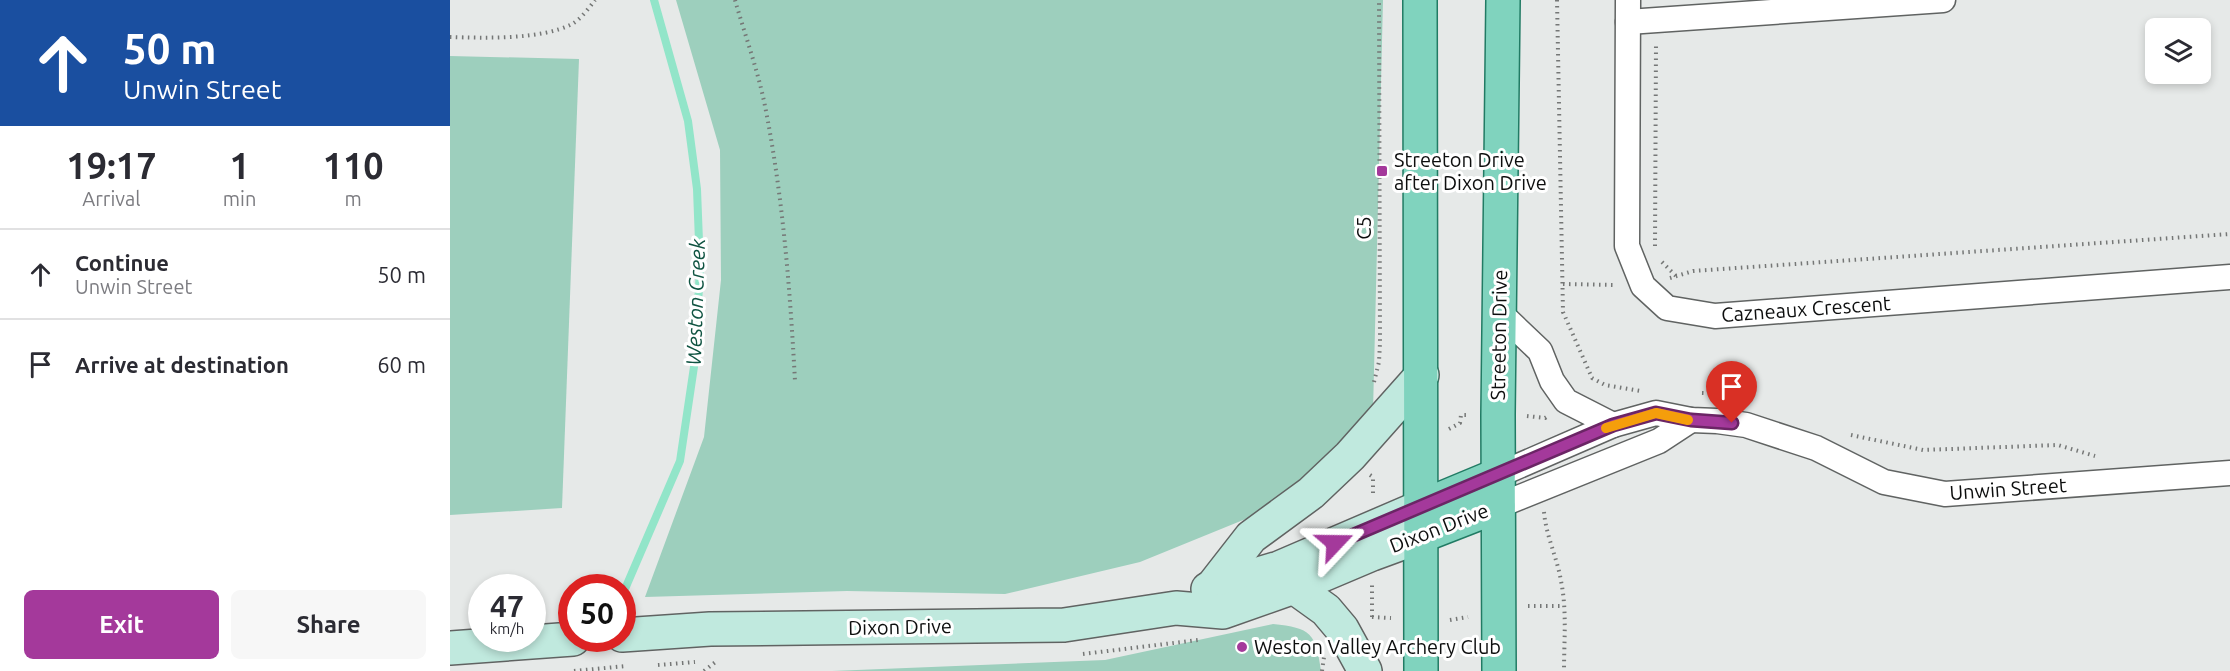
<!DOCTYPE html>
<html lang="en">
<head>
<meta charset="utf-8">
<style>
  :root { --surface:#fff; --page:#f7f7f7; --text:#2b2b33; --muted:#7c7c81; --line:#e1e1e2; --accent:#a4399b }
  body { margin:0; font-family:Ubuntu,sans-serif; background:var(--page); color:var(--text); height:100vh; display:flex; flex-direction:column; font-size:22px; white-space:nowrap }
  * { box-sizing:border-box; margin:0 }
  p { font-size:20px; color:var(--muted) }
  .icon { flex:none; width:33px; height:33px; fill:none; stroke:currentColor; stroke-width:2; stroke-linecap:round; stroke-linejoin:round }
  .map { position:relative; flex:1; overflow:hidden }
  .details { display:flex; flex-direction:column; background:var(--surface); width:450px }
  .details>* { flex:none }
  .guide { background:#1a4fa0; color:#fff; overflow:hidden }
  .buttons { position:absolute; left:1695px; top:18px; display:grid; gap:12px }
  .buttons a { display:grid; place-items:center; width:66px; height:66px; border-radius:9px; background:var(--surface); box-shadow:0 3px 9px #0003; font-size:30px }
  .speed { position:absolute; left:18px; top:574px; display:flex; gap:12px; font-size:30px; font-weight:700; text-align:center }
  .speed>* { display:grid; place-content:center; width:78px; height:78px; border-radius:50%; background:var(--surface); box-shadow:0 3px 9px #0003; line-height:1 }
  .speed small { font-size:15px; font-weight:400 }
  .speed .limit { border:9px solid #d22; background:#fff; color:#111 }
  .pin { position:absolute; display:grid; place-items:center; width:51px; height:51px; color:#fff; margin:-62px -26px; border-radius:50% 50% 50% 0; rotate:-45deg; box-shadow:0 0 6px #0007 }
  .pin .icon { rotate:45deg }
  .me { position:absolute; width:66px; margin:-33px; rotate:67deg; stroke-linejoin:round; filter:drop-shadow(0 0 4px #0008) }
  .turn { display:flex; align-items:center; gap:21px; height:126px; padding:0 24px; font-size:27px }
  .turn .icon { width:78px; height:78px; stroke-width:2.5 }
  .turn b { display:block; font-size:42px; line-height:51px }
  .eta { display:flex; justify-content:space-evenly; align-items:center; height:102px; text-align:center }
  .eta b { font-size:36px; font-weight:600; line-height:42px }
  .button { display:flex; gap:12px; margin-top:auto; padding:12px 24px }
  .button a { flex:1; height:69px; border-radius:9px; background:var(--accent); color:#fff; font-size:24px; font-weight:600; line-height:69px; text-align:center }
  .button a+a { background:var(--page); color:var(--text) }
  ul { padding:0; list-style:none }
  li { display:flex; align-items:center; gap:18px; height:90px; padding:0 24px; border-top:2px solid var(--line) }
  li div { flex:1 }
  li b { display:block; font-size:22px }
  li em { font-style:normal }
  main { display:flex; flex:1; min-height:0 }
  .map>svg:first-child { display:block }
</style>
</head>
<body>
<main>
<section class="details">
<div class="guide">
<div class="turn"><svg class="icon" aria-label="ahead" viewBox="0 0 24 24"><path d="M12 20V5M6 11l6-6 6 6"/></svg><div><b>50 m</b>Unwin Street</div></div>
</div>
<div class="eta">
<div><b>19:17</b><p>Arrival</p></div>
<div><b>1</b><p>min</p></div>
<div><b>110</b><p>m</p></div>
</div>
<ul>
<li><svg class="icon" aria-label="ahead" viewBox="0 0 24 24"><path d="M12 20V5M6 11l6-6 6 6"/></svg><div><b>Continue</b><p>Unwin Street</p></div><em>50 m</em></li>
<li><svg class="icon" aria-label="arrive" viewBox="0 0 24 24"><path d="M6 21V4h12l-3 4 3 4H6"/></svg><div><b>Arrive at destination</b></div><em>60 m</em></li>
</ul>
<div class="button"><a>Exit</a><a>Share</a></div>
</section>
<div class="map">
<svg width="1780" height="671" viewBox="0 0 1780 671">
  <rect width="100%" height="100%" fill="#e6e9e8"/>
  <!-- green -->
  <g fill="#9dcfbd">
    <polygon points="226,0 933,0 923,412 857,474 803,516 690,562 555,594 397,591 195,597 254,437 271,280 270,150"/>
    <polygon points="0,56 129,59 112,508 0,515"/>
    <path d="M 823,624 C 861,628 866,633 871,671 L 382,671 L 655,660 Z"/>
  </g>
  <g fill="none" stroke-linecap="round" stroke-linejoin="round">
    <!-- stream -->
    <polyline stroke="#92e5c9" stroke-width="8" points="172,596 230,461 245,360 250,268 247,189 238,121 204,0"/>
    <defs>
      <g id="street">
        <polyline points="1178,0 1177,246 1193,286 1217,308 1265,316 1780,277"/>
        <polyline points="1178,22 1493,0"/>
        <polyline points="1049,312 1090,351 1102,381 1116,401 1163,425"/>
        <polyline points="1048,475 1163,425 1206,413 1241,420 1267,421 1296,425 1366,448 1434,482 1495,494 1780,473"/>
        <polyline points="1048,506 1209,441 1241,420"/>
      </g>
      <g id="secondary">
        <polyline points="762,587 801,537 861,493 900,456 972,375"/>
        <polyline points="844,587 876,610 892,629 915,671"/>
        <polyline points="758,589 829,568 971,507"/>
        <polyline points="172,635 260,629 614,625 726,608 773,612 844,587 922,554 971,536"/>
        <polyline points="0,648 123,639"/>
      </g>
      <g id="primary">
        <polyline points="970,0 971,671"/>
        <polyline points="971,507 1048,475"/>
        <polyline points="971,536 1048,506"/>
        <polyline points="1049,671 1048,415 1053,0"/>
      </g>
    </defs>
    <!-- street casing -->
    <use href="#street" stroke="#606362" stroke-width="27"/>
    <!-- secondary casing -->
    <use href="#secondary" stroke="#606362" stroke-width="36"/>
    <!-- primary casing -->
    <use href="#primary" stroke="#217b64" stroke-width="36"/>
    <!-- path -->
    <g stroke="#757776" stroke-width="4" stroke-dasharray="1.5 4.5" stroke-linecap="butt">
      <path d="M 285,0 C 295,35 308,71 315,106 C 333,197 340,289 345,381"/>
      <polyline points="1107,0 1113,312 1142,378 1155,385 1190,391"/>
      <path d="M 0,37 C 34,38 91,40 122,24 C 131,19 139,8 145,0"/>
      <polyline points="1205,246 1206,43"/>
      <polyline points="1212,262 1226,276"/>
      <polyline points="1220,278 1243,271 1780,234"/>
      <polyline points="1113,284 1166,285"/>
      <polyline points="924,382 929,362 930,343 929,0"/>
      <polyline points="1252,393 1277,394 1286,397"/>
      <polyline points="1077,416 1095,418 1098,416"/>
      <polyline points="999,429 1010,423 1011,415 1018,415"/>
      <polyline points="1401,435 1473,450 1608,445 1645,456"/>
      <polyline points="920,475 923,477 923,496"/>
      <path d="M 1094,512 C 1096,536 1107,557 1111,581 C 1117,610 1114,641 1114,671"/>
      <polyline points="1078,606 1114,606"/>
      <polyline points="922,617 922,585"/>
      <polyline points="922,617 941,618"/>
      <polyline points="1000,620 1018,617"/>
      <polyline points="633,654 748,640"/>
      <polyline points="208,665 245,662"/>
      <polyline points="124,671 176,666"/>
      <polyline points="254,671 268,660"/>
      <polyline points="872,671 874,657"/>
    </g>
    <!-- street -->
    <use href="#street" stroke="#fff" stroke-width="24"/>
    <!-- secondary -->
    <use href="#secondary" stroke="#c0e9de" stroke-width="33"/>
    <!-- primary -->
    <use href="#primary" stroke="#80d3be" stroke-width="33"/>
  </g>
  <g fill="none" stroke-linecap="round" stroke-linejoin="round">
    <defs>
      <polyline id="route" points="885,543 1163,425 1206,413 1241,420 1282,423"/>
    </defs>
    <!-- route casing -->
    <use href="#route" stroke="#6b2565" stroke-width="15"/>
    <!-- route -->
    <use href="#route" stroke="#a4399b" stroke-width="10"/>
    <!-- slow -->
    <polyline stroke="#f59e0b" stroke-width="10" points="1156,428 1206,413 1238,420"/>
  </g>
  <!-- markers -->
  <g fill="#a4399b" stroke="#fff" stroke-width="2">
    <rect x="926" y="165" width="12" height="12" rx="3"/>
    <circle cx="792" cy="647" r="6"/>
  </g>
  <g text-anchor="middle" stroke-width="6" stroke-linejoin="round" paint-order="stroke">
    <!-- poi labels -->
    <g font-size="20" fill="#0d0e0e" stroke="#fff" text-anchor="start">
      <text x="944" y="167">Streeton Drive<tspan x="944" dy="23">after Dixon Drive</tspan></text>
      <text x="804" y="654">Weston Valley Archery Club</text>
    </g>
    <!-- street labels -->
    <g font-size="20" fill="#0d0e0e" stroke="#fff">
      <text transform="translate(914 228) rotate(-90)" y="7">C5</text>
      <text transform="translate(1356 309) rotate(-4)" y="7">Cazneaux Crescent</text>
      <text transform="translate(1049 335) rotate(-89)" y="7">Streeton Drive</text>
      <text transform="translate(1558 489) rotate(-4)" y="7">Unwin Street</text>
      <text transform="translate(989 528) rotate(-21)" y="7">Dixon Drive</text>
      <text transform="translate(450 627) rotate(-1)" y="7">Dixon Drive</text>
    </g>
    <!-- water labels -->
    <g font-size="21" font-style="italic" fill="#105442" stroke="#fff">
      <text transform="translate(246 302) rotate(-88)" y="7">Weston Creek</text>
    </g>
  </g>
</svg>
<div class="buttons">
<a><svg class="icon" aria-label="layers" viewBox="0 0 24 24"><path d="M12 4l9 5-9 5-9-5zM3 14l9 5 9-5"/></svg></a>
</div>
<div class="speed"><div>47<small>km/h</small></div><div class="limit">50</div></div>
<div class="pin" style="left:1282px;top:423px;background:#d93025"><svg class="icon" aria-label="arrive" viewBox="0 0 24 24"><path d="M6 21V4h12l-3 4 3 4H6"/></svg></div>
<svg class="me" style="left:885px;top:543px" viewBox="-20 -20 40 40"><path d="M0-17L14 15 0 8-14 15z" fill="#a4399b" stroke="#fff" stroke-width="4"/></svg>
</div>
</main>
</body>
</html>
